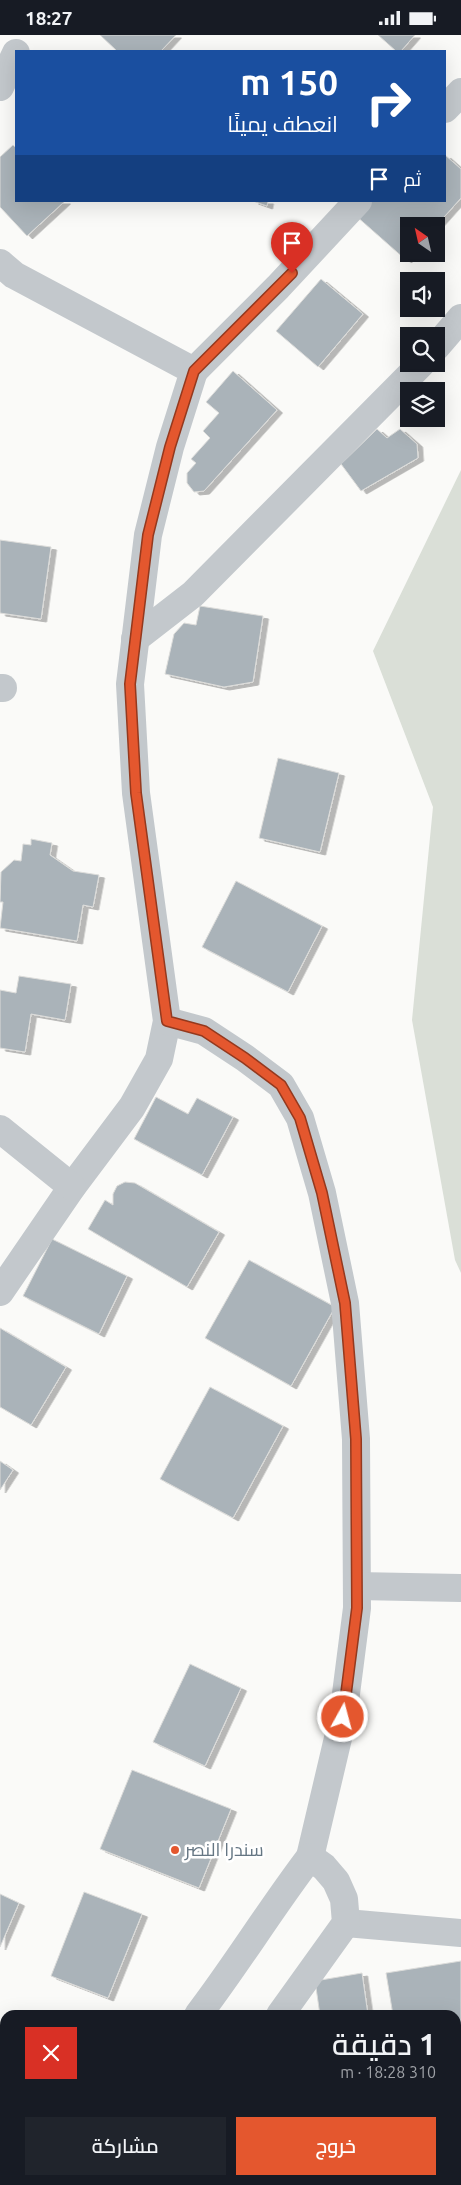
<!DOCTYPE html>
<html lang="ar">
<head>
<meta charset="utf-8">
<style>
  :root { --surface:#171b24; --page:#20242c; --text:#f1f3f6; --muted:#9ea1a6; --accent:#e4572e }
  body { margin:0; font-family:Ubuntu,Cairo,sans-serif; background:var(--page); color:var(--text); direction:rtl; height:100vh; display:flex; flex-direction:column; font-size:19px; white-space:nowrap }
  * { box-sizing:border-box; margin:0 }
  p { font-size:16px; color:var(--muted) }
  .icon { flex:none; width:28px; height:28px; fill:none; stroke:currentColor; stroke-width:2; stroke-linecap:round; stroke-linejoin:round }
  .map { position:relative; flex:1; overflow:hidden; direction:ltr }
  .details { position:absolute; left:0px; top:1975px; width:461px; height:175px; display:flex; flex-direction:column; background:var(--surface); border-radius:15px 15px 0 0; box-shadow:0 5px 20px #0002; direction:rtl }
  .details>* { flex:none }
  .guide { position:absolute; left:15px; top:15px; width:431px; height:152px; border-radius:0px; box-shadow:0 5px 20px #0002; direction:rtl; background:#1a4fa0; color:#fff; overflow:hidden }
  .needle { width:32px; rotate:326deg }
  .tools { position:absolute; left:400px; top:182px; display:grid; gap:10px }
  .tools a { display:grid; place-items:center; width:45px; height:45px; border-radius:0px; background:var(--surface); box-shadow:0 5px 20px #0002; font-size:25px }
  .pin { position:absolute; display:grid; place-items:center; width:42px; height:42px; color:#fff; margin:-51px -21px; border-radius:50% 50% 50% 0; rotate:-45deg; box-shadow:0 0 5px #0007 }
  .pin .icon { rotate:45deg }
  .me { position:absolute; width:55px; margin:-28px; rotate:7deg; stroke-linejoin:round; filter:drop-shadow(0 0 4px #0008) }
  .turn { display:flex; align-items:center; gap:18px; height:105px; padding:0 25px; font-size:22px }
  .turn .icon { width:65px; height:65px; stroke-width:2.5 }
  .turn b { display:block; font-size:35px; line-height:42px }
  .then { display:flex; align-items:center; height:48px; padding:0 25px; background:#0003; gap:10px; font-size:19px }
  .round { display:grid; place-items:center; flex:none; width:52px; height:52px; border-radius:0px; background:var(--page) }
  .overview { display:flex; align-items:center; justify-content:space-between; height:85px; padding:0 25px }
  h1 { font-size:30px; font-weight:600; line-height:38px }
  .button { display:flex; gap:10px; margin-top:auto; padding:10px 25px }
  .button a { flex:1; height:58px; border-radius:0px; background:var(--accent); color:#fff; font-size:20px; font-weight:600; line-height:58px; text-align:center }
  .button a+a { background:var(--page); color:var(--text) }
  .status { display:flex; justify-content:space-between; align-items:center; height:35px; padding:0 25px; background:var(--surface); direction:ltr }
  .status svg { height:14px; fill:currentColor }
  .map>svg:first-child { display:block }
</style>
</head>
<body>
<div class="status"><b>18:27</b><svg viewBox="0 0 49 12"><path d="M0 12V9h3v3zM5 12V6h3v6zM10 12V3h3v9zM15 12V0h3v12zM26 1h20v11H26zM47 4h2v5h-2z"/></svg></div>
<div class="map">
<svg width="461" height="2150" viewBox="0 0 461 2150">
  <defs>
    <filter id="shadow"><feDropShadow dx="5.5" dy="3" stdDeviation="0" flood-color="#0004"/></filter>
  </defs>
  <rect width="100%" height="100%" fill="#fafaf8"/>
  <!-- green -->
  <polygon fill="#dadfd7" points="461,435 461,1238 455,1225 412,985 433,772 373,616"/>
  <!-- building -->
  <g fill="#aab3b9" stroke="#dcdcda" filter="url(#shadow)">
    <polygon points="100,0 176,0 161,16 117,16"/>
    <polygon points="378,0 415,0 401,16 396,16"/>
    <polygon points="13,110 16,113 16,166 65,166 27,201 0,172 0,122"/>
    <polygon points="445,120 461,134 461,163 436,191 409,191 409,219 411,219 406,225 355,180 368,166 445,166"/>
    <polygon points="253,166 268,166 267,171"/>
    <polygon points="321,244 363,279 318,332 276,296"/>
    <polygon points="233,336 277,375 204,456 194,457 187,448 187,438 196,428 191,424 210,403 203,396 219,378 206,367"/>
    <polygon points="377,394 387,403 400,394 417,409 418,423 361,456 341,429"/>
    <polygon points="0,505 51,512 41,584 0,578"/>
    <polygon points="200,571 263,581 253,647 224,652 165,639 174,599 184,588 196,590"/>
    <polygon points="278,723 339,738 320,817 259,803"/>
    <polygon points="31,804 52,808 50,820 73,836 99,840 93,872 83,870 77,906 0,893 3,867 0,867 1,837 14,825 21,826 23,809 31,810"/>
    <polygon points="236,846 322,891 288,957 202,912"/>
    <polygon points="19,941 71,949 65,985 31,979 25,1017 0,1013 0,955 16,958"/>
    <polygon points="156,1062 188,1079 197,1063 233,1082 202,1140 134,1104"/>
    <polygon points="125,1147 135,1148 219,1197 187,1252 88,1194 105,1165 113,1170 113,1159 117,1151"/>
    <polygon points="52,1204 127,1241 99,1299 23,1261"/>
    <polygon points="249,1225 335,1272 291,1351 205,1303"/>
    <polygon points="0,1293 66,1332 31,1390 0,1372"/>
    <polygon points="210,1352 283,1391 233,1483 160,1444"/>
    <polygon points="0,1426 13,1435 0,1455"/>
    <polygon points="190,1629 241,1653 205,1731 153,1707"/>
    <polygon points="132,1735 231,1774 199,1853 100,1814"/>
    <polygon points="84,1857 142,1879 108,1963 51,1941"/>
    <polygon points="0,1859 19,1868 0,1912"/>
    <polygon points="461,1926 461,2034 456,2035 456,1980 393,1980 386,1938"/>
    <polygon points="362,1938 368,1980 320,1980 315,1946"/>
    <polygon points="174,2145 219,2145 216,2150 170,2150"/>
  </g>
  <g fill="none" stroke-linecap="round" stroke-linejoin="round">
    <!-- minor -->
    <g stroke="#c3c8cc" stroke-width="28">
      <polyline points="0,52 16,18"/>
      <polyline points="445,74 461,57"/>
      <polyline points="0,228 14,240 194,336 170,412 148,500 130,649 136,758 167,986 159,1024 132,1072 72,1152 0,1257"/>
      <polyline points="436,312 461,283"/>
      <polyline points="194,336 278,252 358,166"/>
      <polyline points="135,604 193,559 421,329"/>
      <polyline points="0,653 3,653"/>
      <polyline points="167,986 204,996 245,1023 281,1050 300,1083 322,1158 345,1268 356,1404 357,1573 343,1682 310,1822"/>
      <polyline points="0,1094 72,1152"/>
      <polyline points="357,1551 461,1553"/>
      <polyline points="346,1888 461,1898"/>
      <path d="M 198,1980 C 237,1929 271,1873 310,1822 L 324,1832 L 336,1846 L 344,1864 L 346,1888 L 280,1980"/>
      <polyline points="37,2150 43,2145"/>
      <polyline points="154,2150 157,2145"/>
    </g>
  </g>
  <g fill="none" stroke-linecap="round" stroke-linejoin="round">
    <defs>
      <polyline id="route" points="292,238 194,336 170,412 148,500 130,649 136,758 167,986 204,996 245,1023 281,1050 300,1083 322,1158 345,1268 356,1404 357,1573 343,1682"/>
    </defs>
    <!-- route casing -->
    <use href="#route" stroke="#94391e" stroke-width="12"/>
    <!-- route -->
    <use href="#route" stroke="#e4572e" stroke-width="9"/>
  </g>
  <!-- markers -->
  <circle fill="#e4572e" stroke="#fff" stroke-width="2" cx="175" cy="1815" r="5"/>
  <g text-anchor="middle" stroke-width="5" stroke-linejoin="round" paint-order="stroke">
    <!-- poi labels -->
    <g font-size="18" fill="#657683" stroke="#fff" text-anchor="start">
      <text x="185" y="1821">سندرا النصر</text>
    </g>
  </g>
</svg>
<div class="tools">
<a><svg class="needle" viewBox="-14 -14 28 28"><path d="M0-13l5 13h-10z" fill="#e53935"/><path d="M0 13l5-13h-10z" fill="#9ea1a6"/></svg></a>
<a><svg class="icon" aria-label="sound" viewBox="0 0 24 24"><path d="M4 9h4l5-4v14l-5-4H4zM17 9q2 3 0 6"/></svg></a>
<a><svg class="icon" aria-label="search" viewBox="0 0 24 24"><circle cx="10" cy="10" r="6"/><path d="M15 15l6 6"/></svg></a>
<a><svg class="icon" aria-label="layers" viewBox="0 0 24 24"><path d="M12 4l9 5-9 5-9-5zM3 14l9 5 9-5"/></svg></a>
</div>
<div class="pin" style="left:292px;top:238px;background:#d93025"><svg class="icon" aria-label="arrive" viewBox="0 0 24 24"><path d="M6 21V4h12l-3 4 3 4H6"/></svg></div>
<svg class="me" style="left:343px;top:1682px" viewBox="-20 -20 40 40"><circle r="17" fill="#e4572e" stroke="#fff" stroke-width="3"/><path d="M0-11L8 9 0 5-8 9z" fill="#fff"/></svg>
<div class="guide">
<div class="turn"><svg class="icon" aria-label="right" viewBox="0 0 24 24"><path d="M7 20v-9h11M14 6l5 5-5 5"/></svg><div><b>150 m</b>انعطف يمينًا</div></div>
<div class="then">ثم<svg class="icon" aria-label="arrive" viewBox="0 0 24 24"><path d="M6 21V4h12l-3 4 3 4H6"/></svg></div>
</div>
<section class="details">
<div class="overview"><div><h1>1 دقيقة</h1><p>310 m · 18:28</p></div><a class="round" style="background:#d93025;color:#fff"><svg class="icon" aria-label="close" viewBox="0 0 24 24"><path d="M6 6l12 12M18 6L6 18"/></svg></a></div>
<div class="button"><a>خروج</a><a>مشاركة</a></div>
</section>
</div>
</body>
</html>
